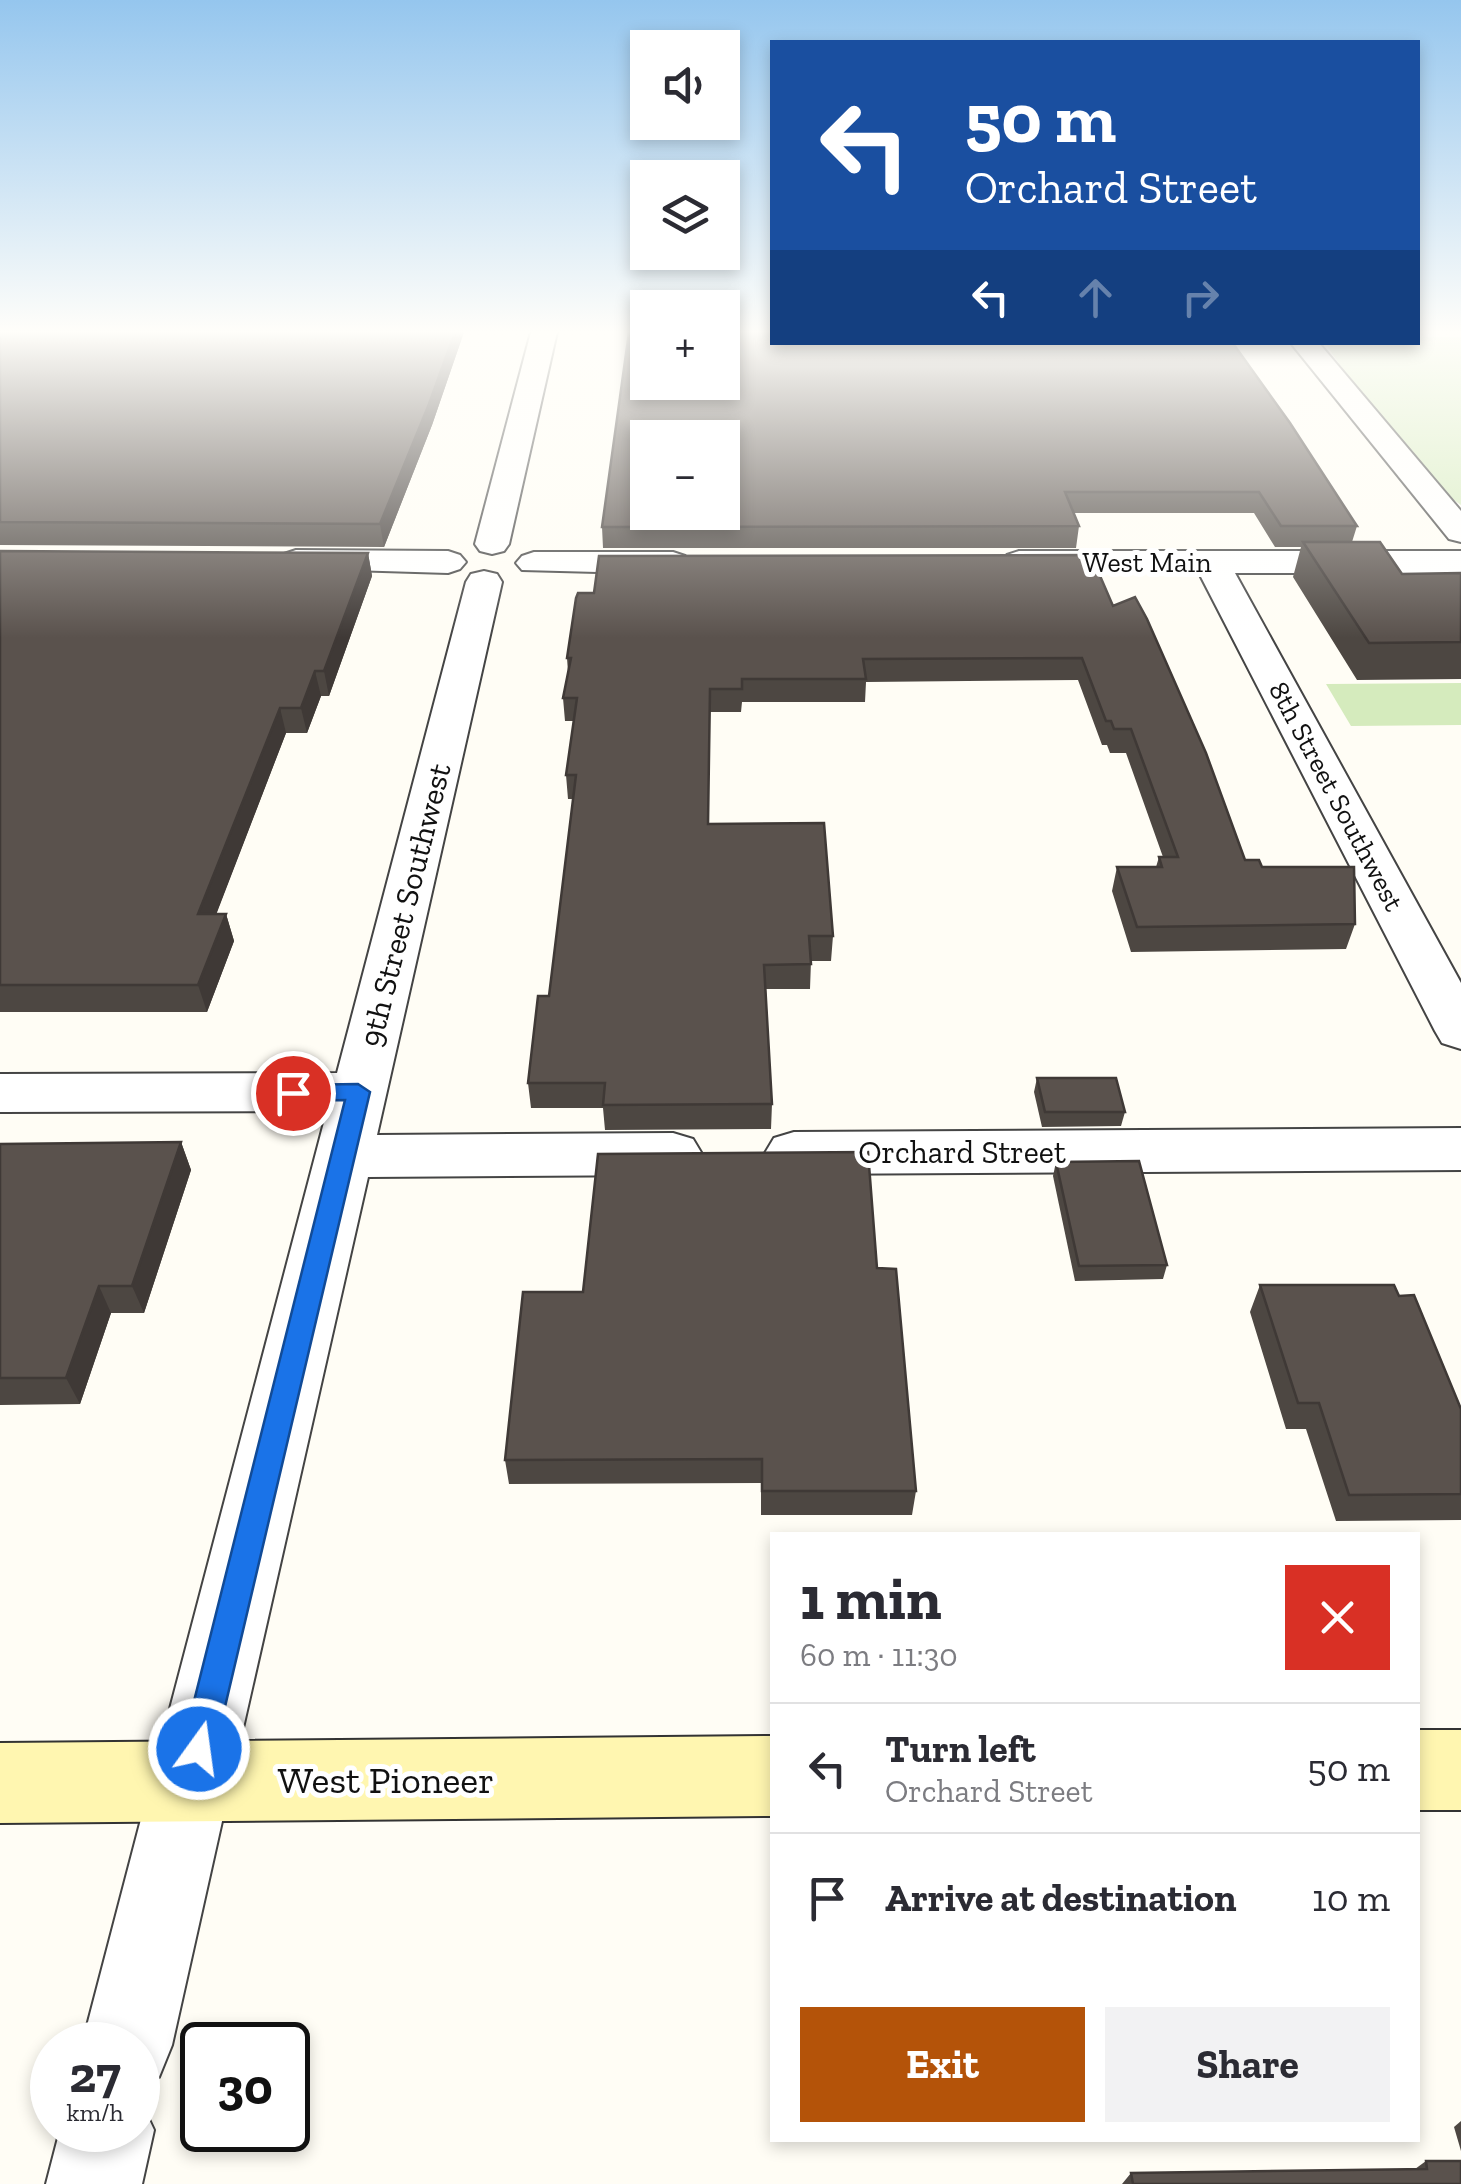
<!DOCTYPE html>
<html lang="en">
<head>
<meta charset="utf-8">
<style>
  :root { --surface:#fff; --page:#f2f2f3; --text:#2b2b33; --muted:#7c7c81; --line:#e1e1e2; --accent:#b45309 }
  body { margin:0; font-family:"Zilla Slab",serif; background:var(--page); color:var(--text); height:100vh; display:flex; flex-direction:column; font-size:38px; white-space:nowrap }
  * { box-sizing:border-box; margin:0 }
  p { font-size:32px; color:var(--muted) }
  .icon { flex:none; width:55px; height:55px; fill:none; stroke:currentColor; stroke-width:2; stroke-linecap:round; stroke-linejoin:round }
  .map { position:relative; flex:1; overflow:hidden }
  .drawer { position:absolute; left:770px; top:1532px; width:650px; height:610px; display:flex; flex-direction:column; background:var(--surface); border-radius:0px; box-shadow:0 5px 15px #0003 }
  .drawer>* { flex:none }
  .guide { position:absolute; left:770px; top:40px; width:650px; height:305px; border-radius:0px; box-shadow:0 5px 15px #0003; background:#1a4fa0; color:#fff; overflow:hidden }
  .tools { position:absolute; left:630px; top:30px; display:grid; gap:20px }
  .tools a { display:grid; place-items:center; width:110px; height:110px; border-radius:0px; background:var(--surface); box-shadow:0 5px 15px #0003; font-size:50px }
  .speed { position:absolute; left:30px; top:2022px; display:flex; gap:20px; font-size:50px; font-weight:700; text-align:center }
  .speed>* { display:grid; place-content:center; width:130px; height:130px; border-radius:50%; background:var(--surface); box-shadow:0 5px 15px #0003; line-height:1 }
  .speed small { font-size:25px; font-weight:400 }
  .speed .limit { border:5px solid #111; border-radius:15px; background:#fff; color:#111 }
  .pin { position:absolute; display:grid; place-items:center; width:85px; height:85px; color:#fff; margin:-42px; border:5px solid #fff; border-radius:50%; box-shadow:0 2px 10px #0007 }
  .me { position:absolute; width:110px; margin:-55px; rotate:14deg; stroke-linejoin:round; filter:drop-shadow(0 0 8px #0008) }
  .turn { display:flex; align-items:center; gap:35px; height:210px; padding:0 30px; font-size:45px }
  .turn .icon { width:130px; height:130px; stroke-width:2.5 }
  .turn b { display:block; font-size:70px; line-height:85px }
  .lanes { display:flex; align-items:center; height:95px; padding:0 30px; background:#0003; justify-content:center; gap:50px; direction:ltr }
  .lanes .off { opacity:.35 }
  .round { display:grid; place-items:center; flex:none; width:105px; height:105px; border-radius:0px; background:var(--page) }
  .head { display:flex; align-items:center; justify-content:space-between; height:170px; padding:0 30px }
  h1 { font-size:60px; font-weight:700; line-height:75px }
  .button { display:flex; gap:20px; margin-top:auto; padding:20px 30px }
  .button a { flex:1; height:115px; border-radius:0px; background:var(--accent); color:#fff; font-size:40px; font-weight:700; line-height:115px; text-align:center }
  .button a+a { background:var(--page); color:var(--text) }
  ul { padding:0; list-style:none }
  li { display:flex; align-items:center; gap:30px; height:130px; padding:0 30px; border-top:2px solid var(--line) }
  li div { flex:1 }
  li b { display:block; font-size:38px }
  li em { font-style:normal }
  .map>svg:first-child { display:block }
</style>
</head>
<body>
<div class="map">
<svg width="1461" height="2184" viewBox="0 0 1461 2184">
  <rect width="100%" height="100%" fill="#fffdf5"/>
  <!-- green -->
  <g fill="#d5ebbd">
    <path d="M 1418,337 L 1461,337 L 1461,505 C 1419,475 1355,389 1326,344 L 1418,342 Z"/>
    <polygon points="1461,683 1461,725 1351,726 1326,684"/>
  </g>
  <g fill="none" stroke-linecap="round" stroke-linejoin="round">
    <defs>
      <g id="minor">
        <polygon points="531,332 557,332 509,544 504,551 492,554 480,551 475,544"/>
        <polygon points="1290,342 1318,342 1461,511 1461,542 1449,539"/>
        <polygon points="296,550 448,551 460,555 466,562 460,569 448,573 284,568 278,561 284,554"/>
        <polygon points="1019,551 1461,551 1461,573 1235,573 1461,983 1461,1049 1442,1043 1435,1031 1199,573 1007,569 1001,562 1007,555"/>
        <polygon points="534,552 673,552 685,556 691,563 685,570 673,574 522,570 516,563 522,556"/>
        <polygon points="484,571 497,574 502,582 377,1135 673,1133 693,1139 702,1154 693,1169 673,1175 368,1177 231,1781 220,1810 191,1821 162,1810 151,1781 327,1111 0,1112 0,1074 337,1073 466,582 471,574"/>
        <polygon points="1461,1128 1461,1170 794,1174 774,1168 765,1153 774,1138 794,1132"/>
      </g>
      <g id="tertiary">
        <polygon points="191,1741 220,1752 231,1781 172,2045 159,2077 138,2086 138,2045 82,2045 151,1781 162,1752"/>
        <polygon points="138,2096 154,2130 142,2184 46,2184 60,2130 138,2130"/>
      </g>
      <g id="secondary">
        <rect x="1418" y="1730" width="43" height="80"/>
        <polygon points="772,1736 772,1816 0,1823 0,1743"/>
      </g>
    </defs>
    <!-- minor casing -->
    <use href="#minor" stroke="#444" stroke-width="4"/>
    <!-- tertiary casing -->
    <use href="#tertiary" stroke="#444" stroke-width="4"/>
    <!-- secondary casing -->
    <use href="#secondary" stroke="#333" stroke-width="4"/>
    <!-- minor -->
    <use href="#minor" fill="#fff" fill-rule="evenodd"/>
    <!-- tertiary -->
    <use href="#tertiary" fill="#fff" fill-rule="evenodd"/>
    <!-- secondary -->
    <use href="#secondary" fill="#fff6b0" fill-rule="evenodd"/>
  </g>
  <!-- wall -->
  <g fill="#4d4742">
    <polygon points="0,332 464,332 432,425 384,547 0,545"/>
    <polygon points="1232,342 1357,526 1352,542 1402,574 1461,573 1461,679 1357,680 1293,577 1301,547 1275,547 1254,513 1074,513 1079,526 1076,548 603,548 602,527"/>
    <polygon points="0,551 368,553 372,576 329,696 321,696 307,733 286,733 216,914 226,914 234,941 207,1012 0,1012"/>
    <polygon points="1113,606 1245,860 1262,867 1355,924 1346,949 1131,952 1112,891 1117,867 1156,867 1159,857 1163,857 1126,753 1110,753 1107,745 1102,745 1078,680 866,682 865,702 742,702 741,712 710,712 708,824 833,936 831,961 811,961 810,989 766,989 772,1104 771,1129 605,1130 603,1108 531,1108 528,1083 549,996 573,799 568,799 566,775 574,721 565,721 563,698 568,672 567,658"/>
    <polygon points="1037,1078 1125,1112 1121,1126 1042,1127 1034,1092"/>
    <polygon points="181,1142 191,1170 144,1313 111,1313 80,1404 0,1405 0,1144"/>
    <polygon points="1056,1162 1167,1265 1163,1279 1075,1281 1053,1176"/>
    <polygon points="877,1268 916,1491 912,1515 761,1515 761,1483 509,1484 505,1460 583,1292"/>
    <polygon points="1260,1285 1399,1296 1461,1409 1461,1520 1336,1521 1306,1429 1286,1429 1250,1312"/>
    <polygon points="1461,2121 1461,2151 1454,2127"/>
    <polygon points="1426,2161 1461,2184 1122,2184 1131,2173 1415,2169"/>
  </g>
  <!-- shaded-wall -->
  <g fill="#3f3936">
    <polygon points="455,332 464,332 432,425 384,547 380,524"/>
    <polygon points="368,553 372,576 329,696 324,671"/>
    <polygon points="315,671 321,696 307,733 301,708"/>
    <polygon points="280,708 286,733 206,941 198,914"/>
    <polygon points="226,914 234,941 207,1012 198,985"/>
    <polygon points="181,1142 191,1170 144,1313 132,1286"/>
    <polygon points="99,1286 111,1313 80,1404 66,1378"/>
  </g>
  <!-- building -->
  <g fill="#5a524d" stroke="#3f3936" stroke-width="2.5" fill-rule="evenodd">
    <polygon points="0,332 455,332 429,404 380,524 0,522"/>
    <path d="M 629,332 L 648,332 L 648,382 L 722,382 L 722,332 L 772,332 L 772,342 L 1232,342 L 1290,423 L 1357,526 L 1281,526 L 1259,492 L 1065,492 L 1079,526 L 602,527 ZM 648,438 L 722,438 L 722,512 L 648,512 Z"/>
    <polygon points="1303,542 1380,542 1402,574 1461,573 1461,642 1369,643"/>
    <polygon points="0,551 368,553 324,671 315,671 301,708 280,708 198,914 226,914 198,985 0,985"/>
    <polygon points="1091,555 1113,606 1135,597 1147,619 1206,753 1245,860 1259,860 1262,867 1354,867 1355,924 1137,927 1117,867 1162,867 1159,857 1178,857 1131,729 1114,729 1111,721 1106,721 1082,658 863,659 866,679 742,679 742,689 710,689 708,824 824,823 833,936 809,936 811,964 764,965 772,1104 603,1105 605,1083 528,1083 538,996 549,996 576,775 566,775 577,698 563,698 571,658 567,658 576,598 578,593 594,593 599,556"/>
    <polygon points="1037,1078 1116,1078 1125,1112 1045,1112"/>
    <polygon points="181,1142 132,1286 99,1286 66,1378 0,1378 0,1144"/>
    <polygon points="868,1152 877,1268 896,1269 916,1491 762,1491 762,1459 505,1460 523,1292 583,1292 598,1154"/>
    <polygon points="1139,1161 1167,1265 1079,1266 1056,1162"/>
    <polygon points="1260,1285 1394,1285 1399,1296 1414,1295 1461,1409 1461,1494 1349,1495 1319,1403 1298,1403"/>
    <polygon points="1426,2161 1461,2161 1461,2184 1133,2184 1131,2173 1427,2169"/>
  </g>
  <!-- sky -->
  <linearGradient id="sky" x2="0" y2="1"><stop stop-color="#95c6ee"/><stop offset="0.52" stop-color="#fffefa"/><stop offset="1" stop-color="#fffefa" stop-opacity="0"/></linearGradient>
  <rect width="1461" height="638" fill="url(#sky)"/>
  <!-- route -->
  <polygon fill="#1a73e8" stroke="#114b97" stroke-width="2.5" points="358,1084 370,1092 215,1749 210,1761 199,1765 187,1761 182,1749 345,1100 293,1101 282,1093 293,1085"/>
  <g text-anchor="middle" stroke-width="10" stroke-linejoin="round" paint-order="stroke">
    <!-- far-street labels -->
    <g font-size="28" fill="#111" stroke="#fff">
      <text x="1147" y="572">West Main</text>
      <text transform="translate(1337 796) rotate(62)" y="10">8th Street Southwest</text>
    </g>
    <!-- street labels -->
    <g font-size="32" fill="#111" stroke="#fff">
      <text transform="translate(405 905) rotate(-76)" y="11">9th Street Southwest</text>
      <text x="962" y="1163">Orchard Street</text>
    </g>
    <!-- near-street labels -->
    <g font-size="38" fill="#111" stroke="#fff">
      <text x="386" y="1793">West Pioneer</text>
    </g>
  </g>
</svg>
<div class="tools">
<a><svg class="icon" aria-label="sound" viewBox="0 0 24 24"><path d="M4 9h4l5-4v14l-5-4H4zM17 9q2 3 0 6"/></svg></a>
<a><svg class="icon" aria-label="layers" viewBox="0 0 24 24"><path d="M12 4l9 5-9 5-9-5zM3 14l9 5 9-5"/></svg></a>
<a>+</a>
<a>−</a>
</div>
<div class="speed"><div>27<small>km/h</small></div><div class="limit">30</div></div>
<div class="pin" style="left:293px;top:1093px;background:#d93025"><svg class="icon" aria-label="arrive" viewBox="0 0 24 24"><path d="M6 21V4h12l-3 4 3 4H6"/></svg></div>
<svg class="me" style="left:199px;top:1749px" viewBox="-20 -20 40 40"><circle r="17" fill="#1a73e8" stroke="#fff" stroke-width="3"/><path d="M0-11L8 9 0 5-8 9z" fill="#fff"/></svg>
<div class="guide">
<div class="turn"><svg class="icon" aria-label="left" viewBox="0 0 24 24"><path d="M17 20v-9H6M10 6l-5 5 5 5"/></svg><div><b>50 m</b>Orchard Street</div></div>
<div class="lanes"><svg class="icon" aria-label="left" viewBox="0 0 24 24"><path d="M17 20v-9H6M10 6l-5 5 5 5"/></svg><svg class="icon off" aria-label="ahead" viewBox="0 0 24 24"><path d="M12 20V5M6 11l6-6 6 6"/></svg><svg class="icon off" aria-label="right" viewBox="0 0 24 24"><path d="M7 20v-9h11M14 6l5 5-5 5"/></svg></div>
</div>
<section class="drawer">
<div class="head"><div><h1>1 min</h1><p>60 m · 11:30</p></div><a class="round" style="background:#d93025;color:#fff"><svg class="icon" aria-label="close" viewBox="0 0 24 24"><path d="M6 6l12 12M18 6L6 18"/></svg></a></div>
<ul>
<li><svg class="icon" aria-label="left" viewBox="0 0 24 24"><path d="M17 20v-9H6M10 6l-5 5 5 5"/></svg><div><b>Turn left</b><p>Orchard Street</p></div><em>50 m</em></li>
<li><svg class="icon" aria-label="arrive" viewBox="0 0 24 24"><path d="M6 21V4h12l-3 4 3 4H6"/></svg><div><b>Arrive at destination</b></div><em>10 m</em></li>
</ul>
<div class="button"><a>Exit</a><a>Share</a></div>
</section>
</div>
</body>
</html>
